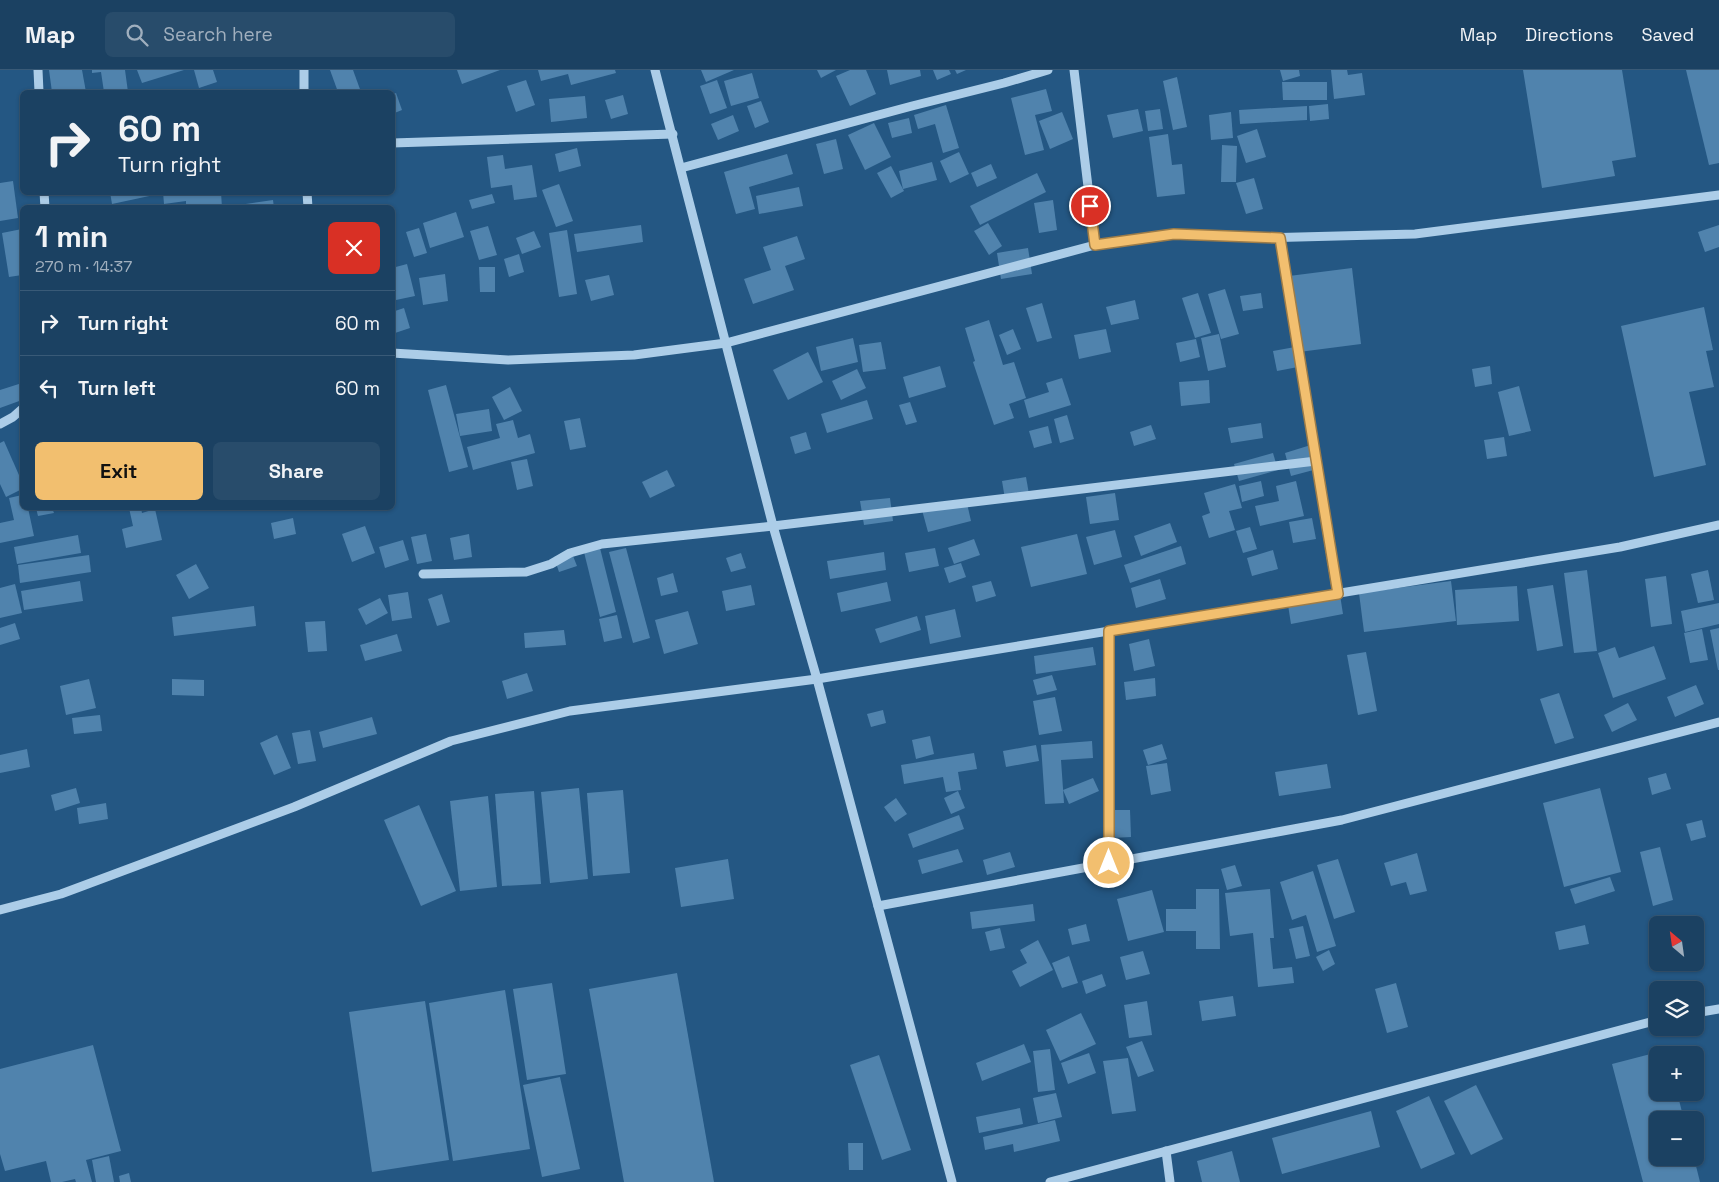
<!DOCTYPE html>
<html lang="en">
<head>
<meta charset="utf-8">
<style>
  :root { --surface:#1b4162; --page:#284c6b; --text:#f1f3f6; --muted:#a0afbe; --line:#395a77; --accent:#f2bf6f }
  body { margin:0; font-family:"Space Grotesk",sans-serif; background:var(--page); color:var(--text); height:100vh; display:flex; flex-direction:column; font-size:19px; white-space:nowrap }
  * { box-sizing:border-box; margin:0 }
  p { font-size:16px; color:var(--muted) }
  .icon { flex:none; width:28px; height:28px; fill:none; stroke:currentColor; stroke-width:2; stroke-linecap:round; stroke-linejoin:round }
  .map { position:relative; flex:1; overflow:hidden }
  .side { position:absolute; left:20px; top:135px; width:375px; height:305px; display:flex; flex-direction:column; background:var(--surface); border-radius:8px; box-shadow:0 1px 4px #0004,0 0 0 1px var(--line) }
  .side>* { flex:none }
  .guide { position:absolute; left:20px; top:20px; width:375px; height:105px; border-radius:8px; box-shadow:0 1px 4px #0004,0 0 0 1px var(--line); background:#1b4162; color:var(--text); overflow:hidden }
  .needle { width:32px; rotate:331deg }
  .fabs { position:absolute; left:1649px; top:846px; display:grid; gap:10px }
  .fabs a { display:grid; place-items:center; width:55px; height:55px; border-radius:8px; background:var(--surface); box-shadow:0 1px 4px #0004,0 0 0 1px var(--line); font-size:25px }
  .pin { position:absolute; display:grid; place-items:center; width:42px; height:42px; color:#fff; margin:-21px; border:2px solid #fff; border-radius:50%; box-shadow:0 1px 5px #0007 }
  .me { position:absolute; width:55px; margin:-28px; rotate:0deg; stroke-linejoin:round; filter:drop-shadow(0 0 4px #0008) }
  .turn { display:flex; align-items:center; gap:18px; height:105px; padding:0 15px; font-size:22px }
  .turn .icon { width:65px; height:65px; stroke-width:2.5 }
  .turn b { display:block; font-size:35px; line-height:42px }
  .round { display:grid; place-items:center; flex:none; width:52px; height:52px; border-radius:8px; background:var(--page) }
  .headline { display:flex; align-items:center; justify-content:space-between; height:85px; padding:0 15px }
  h1 { font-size:30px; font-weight:700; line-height:38px }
  .action { display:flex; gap:10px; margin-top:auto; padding:10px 15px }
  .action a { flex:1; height:58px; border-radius:8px; background:var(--accent); color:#111; font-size:20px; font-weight:700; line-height:58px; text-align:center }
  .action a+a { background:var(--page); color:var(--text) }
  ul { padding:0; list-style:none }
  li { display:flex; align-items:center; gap:15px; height:65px; padding:0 15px; border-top:1px solid var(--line) }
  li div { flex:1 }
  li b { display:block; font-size:19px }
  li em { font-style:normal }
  header { display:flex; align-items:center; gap:30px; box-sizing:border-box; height:70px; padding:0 25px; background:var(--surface); border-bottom:1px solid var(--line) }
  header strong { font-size:24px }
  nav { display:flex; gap:28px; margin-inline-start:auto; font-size:18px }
  .search { width:350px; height:45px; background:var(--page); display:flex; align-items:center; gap:12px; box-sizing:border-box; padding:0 18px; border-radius:8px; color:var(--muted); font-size:19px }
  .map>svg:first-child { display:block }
</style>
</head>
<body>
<header>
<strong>Map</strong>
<div class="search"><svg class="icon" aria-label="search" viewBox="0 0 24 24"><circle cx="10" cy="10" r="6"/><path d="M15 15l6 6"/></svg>Search here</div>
<nav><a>Map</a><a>Directions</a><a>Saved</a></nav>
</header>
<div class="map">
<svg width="1719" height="1112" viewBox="0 0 1719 1112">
  <rect width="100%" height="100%" fill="#245783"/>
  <!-- building -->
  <g fill="#5083ad">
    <polygon points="49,0 82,0 86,22 52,22"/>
    <polygon points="92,0 125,0 128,22 104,22 101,2 92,3"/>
    <polygon points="137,0 184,0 142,13"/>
    <polygon points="194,0 213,0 217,12 199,18"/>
    <polygon points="330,0 353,0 361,22 338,22"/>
    <polygon points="457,0 500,0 462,14"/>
    <polygon points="538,0 615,0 616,3 571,15 568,4 541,11"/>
    <polygon points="701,0 734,0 706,12"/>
    <polygon points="817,0 836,0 821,8"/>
    <polygon points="850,0 866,0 876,24 850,36 836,6"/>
    <polygon points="887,0 920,0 921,6 890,15"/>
    <polygon points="933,0 949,0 951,4 937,10"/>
    <polygon points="955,0 966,0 957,4"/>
    <polygon points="1280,0 1299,0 1300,6 1283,11"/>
    <polygon points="1331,0 1347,0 1348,5 1362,3 1365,25 1334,29"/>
    <polygon points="1523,0 1622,0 1636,87 1612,91 1615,106 1542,118"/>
    <polygon points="1686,0 1719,0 1719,93 1709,95"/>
    <polygon points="752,3 759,28 731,36 724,11"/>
    <polygon points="1177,7 1187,57 1173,60 1163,11"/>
    <polygon points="526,10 535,35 516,42 507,16"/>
    <polygon points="717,10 727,38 710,44 700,16"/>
    <polygon points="1282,12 1327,12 1327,30 1283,30"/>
    <polygon points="1046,19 1052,41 1035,45 1044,80 1025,85 1011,28"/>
    <polygon points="396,23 402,40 392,44 392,25"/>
    <polygon points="623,25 628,44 611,49 605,30"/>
    <polygon points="585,26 587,48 551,52 549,29"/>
    <polygon points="761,31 769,52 755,58 747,36"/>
    <polygon points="1328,34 1329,49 1310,51 1309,36"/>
    <polygon points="946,35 959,78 943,83 935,54 918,59 914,45"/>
    <polygon points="1307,36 1307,50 1240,54 1239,40"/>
    <polygon points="1138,39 1143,61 1113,68 1107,45"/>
    <polygon points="1160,39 1163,59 1148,61 1145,41"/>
    <polygon points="1062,42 1073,69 1050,79 1039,51"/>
    <polygon points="1231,42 1233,68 1211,70 1209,45"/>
    <polygon points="733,45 739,61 718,70 711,54"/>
    <polygon points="909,48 912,63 892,68 888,53"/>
    <polygon points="874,53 891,87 865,100 848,65"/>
    <polygon points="1257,59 1266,87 1246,93 1237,66"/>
    <polygon points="1168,64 1172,95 1182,94 1185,124 1157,127 1149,67"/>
    <polygon points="836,69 843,99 824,104 816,74"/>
    <polygon points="1222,75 1237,76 1236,112 1221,112"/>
    <polygon points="577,78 581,96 559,102 555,84"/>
    <polygon points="959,82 969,104 950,113 940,91"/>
    <polygon points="787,84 793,104 749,117 755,139 736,144 724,102"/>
    <polygon points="503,85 505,99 532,95 537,127 514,130 512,115 491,118 487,87"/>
    <polygon points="932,92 937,110 903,119 899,101"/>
    <polygon points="991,94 997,108 977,117 971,103"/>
    <polygon points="891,96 904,121 891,128 877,103"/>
    <polygon points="1037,103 1046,122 980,155 970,136"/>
    <polygon points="1254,108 1263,139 1246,144 1236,113"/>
    <polygon points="13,111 18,148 0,151 0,113"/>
    <polygon points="559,114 573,151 556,157 542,120"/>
    <polygon points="799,117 803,136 759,144 756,126"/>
    <polygon points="110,122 153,122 154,125 112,134"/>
    <polygon points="163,122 221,122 222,138 186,138 186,131 164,134"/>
    <polygon points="492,124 495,133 472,139 469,130"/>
    <polygon points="273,130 274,138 232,138 232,136"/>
    <polygon points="1053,130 1057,160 1039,163 1034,133"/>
    <polygon points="456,142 464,167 430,178 423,153"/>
    <polygon points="988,153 1002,176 989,185 974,161"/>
    <polygon points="641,155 643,172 577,182 574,164"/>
    <polygon points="1719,155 1719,177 1705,182 1698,162"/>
    <polygon points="488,156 497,185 479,190 470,161"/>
    <polygon points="419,158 427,183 414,187 406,162"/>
    <polygon points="22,159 22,205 9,207 2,163"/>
    <polygon points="567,160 577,224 559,227 549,163"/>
    <polygon points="534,161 541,177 522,184 516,168"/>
    <polygon points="797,166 805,189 785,196 794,220 753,234 744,209 771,200 763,177"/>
    <polygon points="1028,178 1032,204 1001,209 997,183"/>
    <polygon points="519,184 524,202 509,207 504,189"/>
    <polygon points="407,194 415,226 396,230 392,212 392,198"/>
    <polygon points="479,197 495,197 495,222 480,222"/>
    <polygon points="1352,198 1361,274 1299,282 1289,206"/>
    <polygon points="445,204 448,231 423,235 419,208"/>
    <polygon points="609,205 614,225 591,231 585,210"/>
    <polygon points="1225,219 1239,264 1221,269 1208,224"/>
    <polygon points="1198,223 1211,263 1195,268 1182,228"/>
    <polygon points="1261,223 1263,238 1243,241 1240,226"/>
    <polygon points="1135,230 1139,249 1111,255 1106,237"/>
    <polygon points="1042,233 1052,268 1037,272 1026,238"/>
    <polygon points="1704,237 1713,280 1706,281 1714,317 1689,322 1706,395 1654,407 1621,256"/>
    <polygon points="404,238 410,258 392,264 392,242"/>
    <polygon points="989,250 1003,295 1014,292 1026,328 1009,334 1014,348 994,355 973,292 975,291 965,258"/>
    <polygon points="1013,259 1021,279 1007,285 999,265"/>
    <polygon points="1106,259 1111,282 1079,289 1074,265"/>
    <polygon points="1219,264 1226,297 1208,301 1201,268"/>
    <polygon points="853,268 858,292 821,301 816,277"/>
    <polygon points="1196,269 1200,287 1180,292 1176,273"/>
    <polygon points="881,272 886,299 863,302 859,275"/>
    <polygon points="1295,277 1298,297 1277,301 1273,281"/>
    <polygon points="808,282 823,312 788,330 773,300"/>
    <polygon points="940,296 946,317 909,328 903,307"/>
    <polygon points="1490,296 1492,314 1475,317 1472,299"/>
    <polygon points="857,299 866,318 841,330 832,311"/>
    <polygon points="1062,308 1071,335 1029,348 1024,330 1049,322 1046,313"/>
    <polygon points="1209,310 1210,333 1181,336 1179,312"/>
    <polygon points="22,313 22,330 0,338 0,320"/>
    <polygon points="446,315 468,397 449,402 428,320"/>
    <polygon points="1519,316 1531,361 1509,366 1498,322"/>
    <polygon points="510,317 522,341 504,350 492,327"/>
    <polygon points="867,330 873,349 827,363 821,344"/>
    <polygon points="910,332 917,352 906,355 899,335"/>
    <polygon points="489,339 492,361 460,366 456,344"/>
    <polygon points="1067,345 1074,369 1060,373 1054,349"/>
    <polygon points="580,348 586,377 570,380 564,351"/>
    <polygon points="513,350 518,368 530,364 535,383 473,400 467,377 500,368 496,354"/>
    <polygon points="1261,353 1263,368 1231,373 1228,358"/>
    <polygon points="1151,355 1156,369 1134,376 1130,362"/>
    <polygon points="1048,356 1052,373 1034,378 1029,361"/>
    <polygon points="806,362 811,379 795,384 790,367"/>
    <polygon points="1504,367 1507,386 1487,389 1484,370"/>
    <polygon points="4,371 22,412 22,419 6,427 0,414 0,373"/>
    <polygon points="1314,374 1321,398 1291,406 1285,383"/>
    <polygon points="1273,383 1278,400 1239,411 1234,394"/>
    <polygon points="527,389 533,416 517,420 511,392"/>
    <polygon points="667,400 675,416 650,428 642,412"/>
    <polygon points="1026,407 1029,424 1005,429 1002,411"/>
    <polygon points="1261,411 1264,426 1242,432 1239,416"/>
    <polygon points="1296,411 1304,446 1260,456 1255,436 1279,431 1276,416"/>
    <polygon points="1235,414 1242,438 1229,441 1235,460 1209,468 1202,446 1210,443 1204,423"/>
    <polygon points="1115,423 1119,450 1090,454 1086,427"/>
    <polygon points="22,425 22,438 28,438 34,466 0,473 0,453 14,450 9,428"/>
    <polygon points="890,428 893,451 864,455 860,431"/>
    <polygon points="966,429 971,451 928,462 922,440"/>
    <polygon points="36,438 52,438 54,443 38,446"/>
    <polygon points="129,438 141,438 142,443 155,439 162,470 126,478 122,459 133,456"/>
    <polygon points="293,448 296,464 274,469 271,453"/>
    <polygon points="1312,448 1316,469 1293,473 1289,452"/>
    <polygon points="1170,453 1177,472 1141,486 1134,466"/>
    <polygon points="365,456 375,483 352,492 342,464"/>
    <polygon points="1250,457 1257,479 1243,483 1236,461"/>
    <polygon points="1115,460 1122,487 1094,495 1086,467"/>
    <polygon points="426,464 432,491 417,494 411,467"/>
    <polygon points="469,464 472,487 454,490 450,468"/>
    <polygon points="1077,464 1087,504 1031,517 1021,477"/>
    <polygon points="78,465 81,483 17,494 14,477"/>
    <polygon points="974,469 980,485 954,494 948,478"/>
    <polygon points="403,470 409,490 385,498 379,477"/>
    <polygon points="599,474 616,542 600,547 583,478"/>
    <polygon points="1181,476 1186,494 1130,513 1124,495"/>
    <polygon points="626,478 650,568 633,573 609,482"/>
    <polygon points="935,478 939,496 909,502 905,483"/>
    <polygon points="1273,480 1278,499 1252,506 1247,488"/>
    <polygon points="571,481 577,496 559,502 554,487"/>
    <polygon points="884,482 886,500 830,509 827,491"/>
    <polygon points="741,483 746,498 731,502 726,488"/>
    <polygon points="89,485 91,502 20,513 18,495"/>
    <polygon points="961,493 966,507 949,513 944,498"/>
    <polygon points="196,494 209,518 189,529 176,505"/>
    <polygon points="1587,500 1597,581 1574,583 1564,503"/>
    <polygon points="1708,500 1714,530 1698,533 1691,504"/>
    <polygon points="673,503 678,522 661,526 657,508"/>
    <polygon points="1666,506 1672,554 1651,557 1645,509"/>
    <polygon points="1160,509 1166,529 1136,538 1131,518"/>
    <polygon points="80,511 83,531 24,540 21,521"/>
    <polygon points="991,511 996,526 976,532 972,516"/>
    <polygon points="1451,511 1456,551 1364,562 1359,523"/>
    <polygon points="887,512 891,531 841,542 837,523"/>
    <polygon points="15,514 22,543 0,548 0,518"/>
    <polygon points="751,515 755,535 726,541 722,521"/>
    <polygon points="1553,515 1563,576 1537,581 1527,519"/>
    <polygon points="1517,516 1519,551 1457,555 1455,520"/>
    <polygon points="408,522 412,548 392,551 388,525"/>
    <polygon points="442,524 450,552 437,556 428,529"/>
    <polygon points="1340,525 1343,544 1291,554 1288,535"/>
    <polygon points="380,528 388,543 366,555 358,539"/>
    <polygon points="1719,533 1719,554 1685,562 1681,541"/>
    <polygon points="254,536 256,556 174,566 172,547"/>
    <polygon points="955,539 961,567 930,574 925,546"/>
    <polygon points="688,541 698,574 664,584 655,550"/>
    <polygon points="617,545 622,568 604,572 599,549"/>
    <polygon points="917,546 921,560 880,573 875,559"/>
    <polygon points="325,551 327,581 308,582 305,552"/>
    <polygon points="15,553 20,569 0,575 0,558"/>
    <polygon points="1719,558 1719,600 1718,600 1710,560"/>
    <polygon points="1702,559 1708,590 1690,593 1684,563"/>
    <polygon points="564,560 566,575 525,578 524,563"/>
    <polygon points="397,564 402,581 365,591 360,575"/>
    <polygon points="1149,569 1155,596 1134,601 1129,574"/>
    <polygon points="1654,576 1666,609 1613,628 1598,583 1615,577 1619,588"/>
    <polygon points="1093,577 1096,595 1036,604 1034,586"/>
    <polygon points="1366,582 1377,641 1358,645 1347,585"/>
    <polygon points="527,603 533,621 507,629 502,611"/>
    <polygon points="1052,605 1057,620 1037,625 1033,610"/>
    <polygon points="1155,608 1156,626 1126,630 1124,612"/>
    <polygon points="89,609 96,638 66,645 60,616"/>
    <polygon points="172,609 204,610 204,626 172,625"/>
    <polygon points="1696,615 1704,634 1675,647 1667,627"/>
    <polygon points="1559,623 1574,668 1555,674 1540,629"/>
    <polygon points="1055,627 1062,661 1039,665 1033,631"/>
    <polygon points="1628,633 1637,650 1612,662 1604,645"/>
    <polygon points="883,640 886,653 871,657 867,644"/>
    <polygon points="100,645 102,661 74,664 72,648"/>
    <polygon points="372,647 377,664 323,678 319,662"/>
    <polygon points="310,660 316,691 298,694 292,663"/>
    <polygon points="277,665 291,698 274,705 260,673"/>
    <polygon points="930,666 934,684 916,689 912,670"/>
    <polygon points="1092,671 1093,688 1061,690 1064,733 1045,734 1041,675"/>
    <polygon points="1162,674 1167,689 1148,695 1143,680"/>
    <polygon points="1036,675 1039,691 1006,697 1003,681"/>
    <polygon points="27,679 30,697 0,703 0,685"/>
    <polygon points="974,683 977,699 958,702 961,720 946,722 943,707 904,714 901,695"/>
    <polygon points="1167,693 1171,721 1151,725 1146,696"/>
    <polygon points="1327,694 1331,718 1279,726 1275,702"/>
    <polygon points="1666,703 1671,719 1652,725 1648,708"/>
    <polygon points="1093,708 1099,721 1069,734 1063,720"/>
    <polygon points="76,718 80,733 55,741 51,725"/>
    <polygon points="579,718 588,809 550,813 541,722"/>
    <polygon points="1600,718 1621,802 1564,817 1543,733"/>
    <polygon points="623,720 630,803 593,806 587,723"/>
    <polygon points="534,721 541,814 502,816 495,724"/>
    <polygon points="958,721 965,738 951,744 944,728"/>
    <polygon points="488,726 497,817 460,821 450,731"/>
    <polygon points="896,728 907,744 895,752 884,737"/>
    <polygon points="106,733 108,749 79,754 77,738"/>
    <polygon points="419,735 456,821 421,836 384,750"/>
    <polygon points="1111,740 1130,740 1131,767 1112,768"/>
    <polygon points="959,745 964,759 913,778 908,764"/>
    <polygon points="1702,750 1706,767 1691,771 1686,754"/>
    <polygon points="1660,777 1673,830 1653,836 1640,782"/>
    <polygon points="958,779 963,792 922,804 918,790"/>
    <polygon points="1010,782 1015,797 987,805 983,790"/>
    <polygon points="1417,783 1427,821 1410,825 1406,812 1391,816 1384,793"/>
    <polygon points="728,789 734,829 681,837 675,798"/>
    <polygon points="1338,789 1355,842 1334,849 1317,795"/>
    <polygon points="1235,795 1242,816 1227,820 1221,799"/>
    <polygon points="1313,801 1336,876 1317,882 1306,845 1292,850 1280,812"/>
    <polygon points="1610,807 1615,821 1575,834 1570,819"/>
    <polygon points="1196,819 1219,819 1220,879 1196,879 1196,861 1166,861 1166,839 1196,839"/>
    <polygon points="1270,819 1274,868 1270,868 1273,899 1292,897 1294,913 1258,917 1253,863 1230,866 1225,823"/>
    <polygon points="1152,820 1164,862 1128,871 1117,829"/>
    <polygon points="1033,834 1035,851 972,859 970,842"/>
    <polygon points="1086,854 1090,871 1072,875 1068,859"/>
    <polygon points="1585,855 1589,874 1559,880 1555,862"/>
    <polygon points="1303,856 1310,886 1296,889 1289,859"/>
    <polygon points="1000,858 1005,878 990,881 985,862"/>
    <polygon points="1038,870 1053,900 1020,917 1012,901 1027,893 1020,880"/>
    <polygon points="1329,880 1335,894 1323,901 1316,887"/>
    <polygon points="1143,881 1150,904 1126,910 1120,887"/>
    <polygon points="1069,886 1078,913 1062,918 1052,893"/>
    <polygon points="677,903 714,1112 624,1112 589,919"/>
    <polygon points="1102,904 1106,916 1086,924 1082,911"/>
    <polygon points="552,913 566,1004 527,1010 513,919"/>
    <polygon points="1396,913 1408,957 1387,963 1375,919"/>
    <polygon points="505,920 530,1079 453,1091 429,933"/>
    <polygon points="1233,926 1236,946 1202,951 1199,931"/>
    <polygon points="425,931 449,1090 372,1102 349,942"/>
    <polygon points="1147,931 1152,965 1129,968 1124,935"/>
    <polygon points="1081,943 1096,974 1060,991 1046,960"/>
    <polygon points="1142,971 1154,1001 1138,1007 1126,977"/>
    <polygon points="1024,974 1031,992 982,1011 976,993"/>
    <polygon points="93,975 121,1081 86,1090 92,1112 76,1112 75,1109 62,1112 51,1112 46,1091 5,1101 0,1084 0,999"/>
    <polygon points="1050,979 1055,1020 1038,1022 1033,981"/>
    <polygon points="1666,980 1667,985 1658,985 1658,1022 1677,1022 1684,1050 1658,1050 1658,1088 1694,1088 1700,1112 1643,1112 1612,994"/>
    <polygon points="1089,983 1096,1003 1068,1014 1061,993"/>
    <polygon points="879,985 911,1080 882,1090 850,995"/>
    <polygon points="1128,988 1136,1041 1112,1044 1103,991"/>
    <polygon points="560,1007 580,1099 542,1107 523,1015"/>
    <polygon points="1476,1015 1503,1069 1471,1085 1444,1031"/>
    <polygon points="1056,1023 1062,1047 1038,1053 1033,1028"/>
    <polygon points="1429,1026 1455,1084 1421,1099 1396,1041"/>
    <polygon points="1020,1038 1023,1054 979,1063 976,1047"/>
    <polygon points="1371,1041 1380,1077 1282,1104 1272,1068"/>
    <polygon points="1055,1050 1060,1071 1014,1082 1013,1074 985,1080 983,1067"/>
    <polygon points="848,1073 863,1073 863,1100 849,1100"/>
    <polygon points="1232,1081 1240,1112 1202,1112 1197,1091"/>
    <polygon points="109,1086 114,1112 96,1112 92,1090"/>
    <polygon points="129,1103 131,1112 120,1112 119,1106"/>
  </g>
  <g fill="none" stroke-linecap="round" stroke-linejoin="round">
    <!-- minor -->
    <g stroke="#accde8" stroke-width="9">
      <polyline points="38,0 39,22"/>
      <polyline points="304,0 304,22"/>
      <polyline points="655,0 773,456 817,609 952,1112"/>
      <polyline points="1074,0 1095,175"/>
      <polyline points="392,73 673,64"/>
      <polyline points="681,98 912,36 1004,13 1048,0"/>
      <polyline points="44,122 45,138"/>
      <polyline points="307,122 308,138"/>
      <polyline points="1280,167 1337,524"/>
      <polyline points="392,283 508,290 634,285 726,273 1095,175 1174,164 1262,168 1415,164 1719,125"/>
      <polyline points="0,354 13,347 22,339"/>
      <polyline points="423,504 526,502 551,494 570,483 602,474 773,456 1316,391"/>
      <polyline points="1109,793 1109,561"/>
      <polyline points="878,836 1342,750 1719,652"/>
      <polyline points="0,840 61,824 294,737 451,671 570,641 817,609 1620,477 1719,455"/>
      <polyline points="1695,943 1719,939"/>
      <polyline points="1166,1081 1170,1112"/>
      <polyline points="1050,1112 1658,950"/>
    </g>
  </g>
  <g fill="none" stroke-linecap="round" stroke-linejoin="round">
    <defs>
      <polyline id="route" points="1090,136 1095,175 1174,164 1280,168 1338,524 1109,561 1109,793"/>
    </defs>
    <!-- route casing -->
    <use href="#route" stroke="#9d7c48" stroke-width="12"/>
    <!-- route -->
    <use href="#route" stroke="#f2bf6f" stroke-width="9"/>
  </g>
</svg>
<div class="fabs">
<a><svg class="needle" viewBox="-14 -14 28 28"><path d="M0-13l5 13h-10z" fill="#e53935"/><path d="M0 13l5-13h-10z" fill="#a0afbe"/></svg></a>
<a><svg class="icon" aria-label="layers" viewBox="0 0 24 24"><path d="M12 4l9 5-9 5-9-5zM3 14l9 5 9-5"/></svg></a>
<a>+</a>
<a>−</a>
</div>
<div class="pin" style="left:1090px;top:136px;background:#d93025"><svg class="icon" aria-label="arrive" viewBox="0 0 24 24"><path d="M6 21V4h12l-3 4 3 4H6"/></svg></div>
<svg class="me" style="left:1109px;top:793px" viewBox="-20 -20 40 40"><circle r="17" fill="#f2bf6f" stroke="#fff" stroke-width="3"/><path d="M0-11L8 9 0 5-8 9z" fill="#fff"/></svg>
<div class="guide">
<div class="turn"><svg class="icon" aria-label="right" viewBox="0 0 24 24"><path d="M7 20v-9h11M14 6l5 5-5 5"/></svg><div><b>60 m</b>Turn right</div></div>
</div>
<section class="side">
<div class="headline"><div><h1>1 min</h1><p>270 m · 14:37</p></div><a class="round" style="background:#d93025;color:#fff"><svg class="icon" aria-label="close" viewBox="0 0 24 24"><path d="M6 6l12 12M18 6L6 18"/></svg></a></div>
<ul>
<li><svg class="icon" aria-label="right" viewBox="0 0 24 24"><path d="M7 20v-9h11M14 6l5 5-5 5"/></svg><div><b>Turn right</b></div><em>60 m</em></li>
<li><svg class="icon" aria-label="left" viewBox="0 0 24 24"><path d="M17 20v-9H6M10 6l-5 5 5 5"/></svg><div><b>Turn left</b></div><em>60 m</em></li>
</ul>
<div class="action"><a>Exit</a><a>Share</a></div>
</section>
</div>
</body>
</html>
